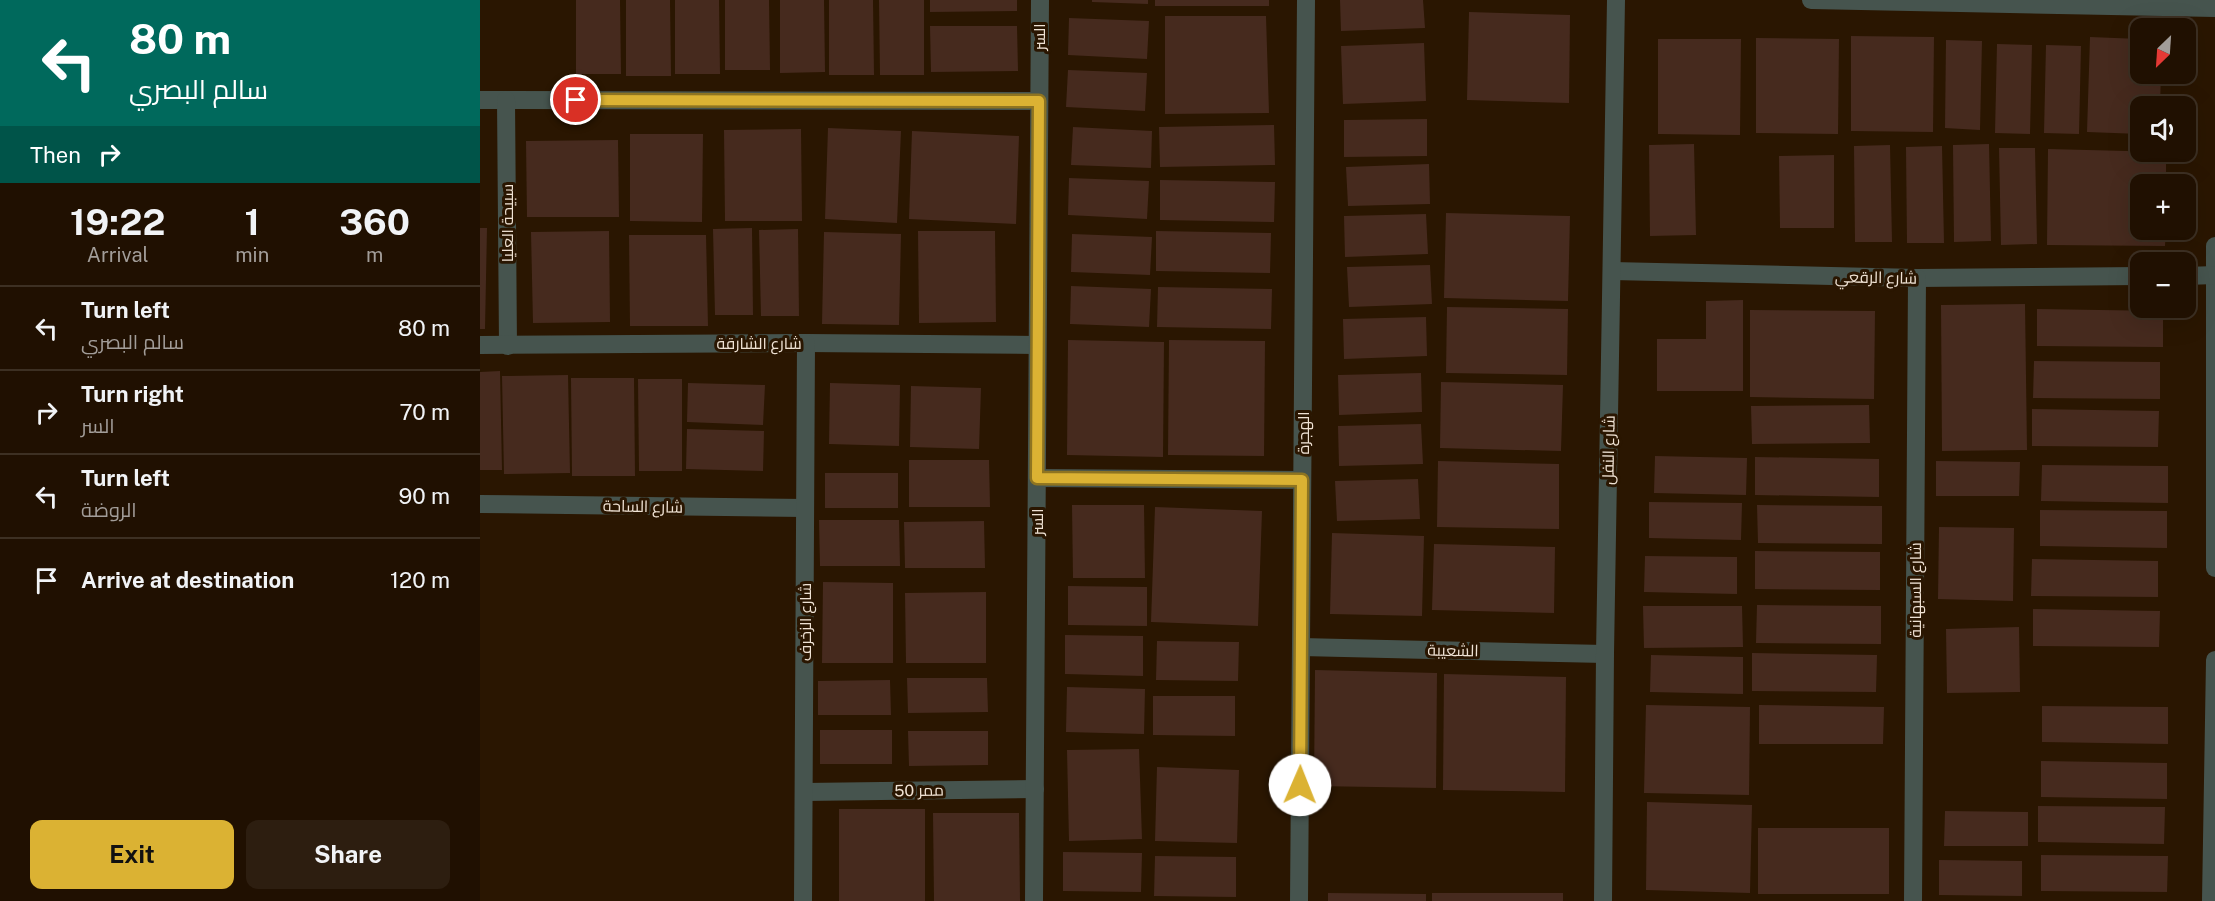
<!DOCTYPE html>
<html lang="en">
<head>
<meta charset="utf-8">
<style>
  :root { --surface:#201001; --page:#2d1e10; --text:#f1f3f6; --muted:#a29d99; --line:#3d3023; --accent:#dbb233 }
  body { margin:0; font-family:"Public Sans",Cairo,sans-serif; background:var(--page); color:var(--text); height:100vh; display:flex; flex-direction:column; font-size:22px; white-space:nowrap }
  * { box-sizing:border-box; margin:0 }
  p { font-size:20px; color:var(--muted) }
  .icon { flex:none; width:33px; height:33px; fill:none; stroke:currentColor; stroke-width:2; stroke-linecap:round; stroke-linejoin:round }
  .map { position:relative; flex:1; overflow:hidden }
  .drawer { display:flex; flex-direction:column; background:var(--surface); width:480px }
  .drawer>* { flex:none }
  .hud { background:#00695c; color:#fff; overflow:hidden }
  .needle { width:39px; rotate:205deg }
  .controls { position:absolute; left:1650px; top:18px; display:grid; gap:12px }
  .controls a { display:grid; place-items:center; width:66px; height:66px; border-radius:12px; background:var(--surface); box-shadow:0 6px 24px #0002,0 0 0 2px var(--line); font-size:30px }
  .pin { position:absolute; display:grid; place-items:center; width:51px; height:51px; color:#fff; margin:-26px; border:3px solid #fff; border-radius:50%; box-shadow:0 2px 6px #0007 }
  .me { position:absolute; width:66px; margin:-33px; rotate:1deg; stroke-linejoin:round; filter:drop-shadow(0 0 4px #0008) }
  .turn { display:flex; align-items:center; gap:21px; height:126px; padding:0 30px; font-size:27px }
  .turn .icon { width:78px; height:78px; stroke-width:2.5 }
  .turn b { display:block; font-size:42px; line-height:51px }
  .then { display:flex; align-items:center; height:57px; padding:0 30px; background:#0003; gap:12px; font-size:22px }
  .eta { display:flex; justify-content:space-evenly; align-items:center; height:102px; text-align:center }
  .eta b { font-size:36px; font-weight:700; line-height:42px }
  .action { display:flex; gap:12px; margin-top:auto; padding:12px 30px }
  .action a { flex:1; height:69px; border-radius:12px; background:var(--accent); color:#111; font-size:24px; font-weight:700; line-height:69px; text-align:center }
  .action a+a { background:var(--page); color:var(--text) }
  ul { padding:0; list-style:none }
  li { display:flex; align-items:center; gap:18px; height:84px; padding:0 30px; border-top:2px solid var(--line) }
  li div { flex:1 }
  li b { display:block; font-size:22px }
  li em { font-style:normal }
  main { display:flex; flex:1; min-height:0 }
  .map>svg:first-child { display:block }
</style>
</head>
<body>
<main>
<section class="drawer">
<div class="hud">
<div class="turn"><svg class="icon" aria-label="left" viewBox="0 0 24 24"><path d="M17 20v-9H6M10 6l-5 5 5 5"/></svg><div><b>80 m</b>سالم البصري</div></div>
<div class="then">Then<svg class="icon" aria-label="right" viewBox="0 0 24 24"><path d="M7 20v-9h11M14 6l5 5-5 5"/></svg></div>
</div>
<div class="eta">
<div><b>19:22</b><p>Arrival</p></div>
<div><b>1</b><p>min</p></div>
<div><b>360</b><p>m</p></div>
</div>
<ul>
<li><svg class="icon" aria-label="left" viewBox="0 0 24 24"><path d="M17 20v-9H6M10 6l-5 5 5 5"/></svg><div><b>Turn left</b><p>سالم البصري</p></div><em>80 m</em></li>
<li><svg class="icon" aria-label="right" viewBox="0 0 24 24"><path d="M7 20v-9h11M14 6l5 5-5 5"/></svg><div><b>Turn right</b><p>السر</p></div><em>70 m</em></li>
<li><svg class="icon" aria-label="left" viewBox="0 0 24 24"><path d="M17 20v-9H6M10 6l-5 5 5 5"/></svg><div><b>Turn left</b><p>الروضة</p></div><em>90 m</em></li>
<li><svg class="icon" aria-label="arrive" viewBox="0 0 24 24"><path d="M6 21V4h12l-3 4 3 4H6"/></svg><div><b>Arrive at destination</b></div><em>120 m</em></li>
</ul>
<div class="action"><a>Exit</a><a>Share</a></div>
</section>
<div class="map">
<svg width="1735" height="901" viewBox="0 0 1735 901">
  <rect width="100%" height="100%" fill="#2a1601"/>
  <!-- building -->
  <g fill="#462a1e">
    <polygon points="96,0 140,0 141,74 96,74"/>
    <polygon points="146,0 190,0 191,76 146,76"/>
    <polygon points="195,0 239,0 240,74 195,74"/>
    <polygon points="245,0 289,0 290,70 245,70"/>
    <polygon points="300,0 344,0 345,72 300,73"/>
    <polygon points="349,0 393,0 394,75 349,75"/>
    <polygon points="399,0 444,0 444,75 400,75"/>
    <polygon points="450,0 537,0 537,11 450,12"/>
    <polygon points="612,0 668,0 668,4 612,2"/>
    <rect x="675" y="0" width="114" height="6"/>
    <polygon points="860,0 943,0 945,28 861,31"/>
    <polygon points="989,12 1090,15 1089,103 987,100"/>
    <polygon points="685,16 786,16 789,113 685,114"/>
    <polygon points="589,18 669,21 667,59 588,55"/>
    <polygon points="450,26 537,26 538,71 451,72"/>
    <polygon points="1371,36 1454,37 1453,132 1371,131"/>
    <polygon points="1610,37 1660,39 1660,74 1681,74 1680,106 1660,106 1660,134 1607,132"/>
    <polygon points="1276,38 1359,39 1358,134 1276,133"/>
    <polygon points="1178,39 1261,39 1260,135 1178,134"/>
    <polygon points="1466,40 1502,41 1500,130 1465,128"/>
    <polygon points="944,43 946,101 863,104 861,46"/>
    <polygon points="1517,44 1552,45 1550,134 1515,133"/>
    <polygon points="1566,45 1601,46 1599,134 1564,133"/>
    <polygon points="588,70 667,73 665,111 586,107"/>
    <polygon points="947,119 947,156 864,157 864,120"/>
    <polygon points="794,125 795,165 680,167 679,127"/>
    <polygon points="593,127 672,131 671,168 591,165"/>
    <polygon points="348,128 421,131 417,223 345,219"/>
    <polygon points="321,129 322,221 245,221 244,130"/>
    <polygon points="432,131 539,136 536,224 429,219"/>
    <polygon points="150,134 223,134 222,222 150,221"/>
    <polygon points="138,140 139,217 47,217 46,141"/>
    <polygon points="1214,144 1216,235 1170,236 1169,145"/>
    <polygon points="1509,144 1511,241 1474,242 1473,145"/>
    <polygon points="1410,145 1412,242 1375,242 1374,146"/>
    <polygon points="1462,146 1464,243 1427,243 1426,147"/>
    <polygon points="1519,148 1555,148 1557,244 1521,245"/>
    <polygon points="1568,149 1686,152 1686,184 1660,184 1660,230 1686,230 1685,246 1567,245"/>
    <polygon points="1354,155 1354,228 1300,228 1299,156"/>
    <polygon points="949,164 950,204 868,206 866,167"/>
    <polygon points="589,178 669,181 667,219 588,215"/>
    <polygon points="680,180 795,182 794,222 680,220"/>
    <polygon points="966,213 1090,216 1088,301 964,298"/>
    <polygon points="946,214 948,254 865,257 864,216"/>
    <polygon points="0,228 7,228 5,329 0,329"/>
    <polygon points="272,228 273,315 235,315 233,229"/>
    <polygon points="318,229 319,316 281,316 279,230"/>
    <polygon points="129,231 130,322 53,323 51,232"/>
    <polygon points="438,231 515,231 516,322 439,323"/>
    <polygon points="676,231 791,233 790,273 676,271"/>
    <polygon points="344,232 421,234 419,325 342,324"/>
    <polygon points="592,234 672,237 670,275 591,272"/>
    <polygon points="149,235 226,235 228,326 150,326"/>
    <polygon points="950,265 952,304 869,307 867,267"/>
    <polygon points="591,286 671,289 669,327 590,324"/>
    <polygon points="678,287 792,289 791,329 677,327"/>
    <polygon points="1263,300 1263,391 1177,391 1177,339 1226,339 1226,301"/>
    <polygon points="1545,304 1547,450 1462,451 1461,305"/>
    <polygon points="967,307 1088,309 1087,375 966,373"/>
    <polygon points="1557,309 1683,311 1683,347 1557,346"/>
    <polygon points="1270,310 1395,311 1394,399 1270,397"/>
    <polygon points="946,317 947,356 864,359 863,319"/>
    <polygon points="588,340 684,342 683,457 587,455"/>
    <polygon points="689,340 785,341 784,456 688,455"/>
    <polygon points="1554,361 1680,362 1680,399 1553,398"/>
    <polygon points="20,371 22,470 0,470 0,372"/>
    <polygon points="941,373 942,412 859,415 858,375"/>
    <polygon points="88,375 90,473 24,474 22,376"/>
    <polygon points="91,378 154,378 155,476 92,476"/>
    <polygon points="158,379 202,379 202,471 159,471"/>
    <polygon points="961,382 1083,385 1081,451 960,448"/>
    <polygon points="208,383 285,385 283,425 207,422"/>
    <polygon points="350,383 420,385 419,446 349,444"/>
    <polygon points="431,386 501,388 499,449 430,447"/>
    <polygon points="1389,405 1390,443 1272,444 1271,406"/>
    <polygon points="1552,409 1679,411 1678,447 1552,446"/>
    <polygon points="941,424 943,464 859,466 858,426"/>
    <polygon points="207,429 284,431 283,471 206,469"/>
    <polygon points="1175,456 1267,458 1266,495 1174,493"/>
    <polygon points="1275,457 1399,459 1399,497 1275,495"/>
    <polygon points="429,460 509,460 510,507 429,507"/>
    <polygon points="958,461 1079,464 1079,529 957,527"/>
    <polygon points="1456,461 1540,462 1539,496 1456,496"/>
    <polygon points="1562,465 1688,466 1688,503 1561,501"/>
    <rect x="345" y="473" width="73" height="35"/>
    <polygon points="938,479 940,519 857,521 855,481"/>
    <polygon points="1169,502 1262,503 1261,540 1169,538"/>
    <polygon points="592,505 664,505 665,578 593,578"/>
    <polygon points="1277,505 1402,506 1402,544 1278,543"/>
    <polygon points="675,507 782,511 778,626 671,622"/>
    <polygon points="1560,510 1687,511 1687,548 1560,546"/>
    <polygon points="339,520 419,520 420,566 340,566"/>
    <polygon points="504,521 505,568 425,568 424,522"/>
    <polygon points="1459,527 1534,528 1533,601 1458,599"/>
    <polygon points="852,533 944,536 942,616 850,614"/>
    <polygon points="954,544 1075,547 1074,613 952,610"/>
    <polygon points="1275,551 1400,552 1400,590 1275,589"/>
    <polygon points="1165,556 1257,557 1257,594 1164,592"/>
    <polygon points="1552,559 1678,561 1678,597 1551,596"/>
    <polygon points="343,582 413,583 413,663 342,663"/>
    <polygon points="588,586 667,587 667,626 588,625"/>
    <polygon points="506,592 506,663 426,663 425,593"/>
    <polygon points="1277,605 1401,606 1401,644 1276,643"/>
    <polygon points="1163,606 1262,606 1263,647 1164,648"/>
    <polygon points="1553,609 1680,611 1679,647 1553,646"/>
    <polygon points="1539,627 1540,692 1467,693 1466,629"/>
    <polygon points="585,635 663,636 663,676 585,674"/>
    <polygon points="677,641 759,642 758,681 676,680"/>
    <polygon points="1272,653 1397,655 1396,692 1272,691"/>
    <polygon points="1171,655 1263,657 1263,694 1170,692"/>
    <polygon points="835,670 957,673 956,788 834,786"/>
    <polygon points="964,674 1086,677 1085,792 963,790"/>
    <polygon points="427,678 507,678 508,712 428,713"/>
    <polygon points="410,680 411,715 338,715 338,681"/>
    <polygon points="587,687 665,689 664,734 586,732"/>
    <polygon points="673,696 755,696 755,736 673,735"/>
    <polygon points="1166,705 1270,707 1269,795 1164,793"/>
    <polygon points="1279,705 1404,707 1403,744 1279,744"/>
    <polygon points="1562,706 1688,707 1688,744 1562,742"/>
    <rect x="340" y="730" width="72" height="34"/>
    <polygon points="428,731 508,731 508,765 429,766"/>
    <polygon points="659,749 662,839 589,841 587,750"/>
    <polygon points="1561,761 1687,763 1687,799 1561,797"/>
    <polygon points="677,767 759,770 757,843 675,841"/>
    <polygon points="1167,802 1272,805 1270,893 1166,890"/>
    <polygon points="1558,806 1685,807 1684,844 1558,842"/>
    <rect x="359" y="809" width="86" height="92"/>
    <polygon points="1465,811 1548,812 1548,846 1464,846"/>
    <polygon points="453,813 539,813 540,901 454,901"/>
    <rect x="1278" y="828" width="131" height="66"/>
    <polygon points="583,852 662,853 661,892 583,891"/>
    <polygon points="1561,855 1688,856 1687,892 1561,891"/>
    <polygon points="675,856 756,857 756,897 674,896"/>
    <polygon points="1459,860 1542,861 1542,896 1459,895"/>
    <polygon points="848,893 946,894 946,901 848,901"/>
    <rect x="952" y="893" width="131" height="8"/>
  </g>
  <g fill="none" stroke-linecap="round" stroke-linejoin="round">
    <!-- minor -->
    <g stroke="#46544e" stroke-width="18">
      <polyline points="1331,0 1735,8"/>
      <polyline points="0,100 559,101"/>
      <polyline points="26,100 28,346"/>
      <polyline points="1735,246 1735,568"/>
      <polyline points="1132,271 1437,278 1660,276"/>
      <polyline points="1706,276 1735,275"/>
      <polyline points="0,345 326,343 557,345"/>
      <polyline points="557,478 822,480"/>
      <polyline points="0,504 325,508"/>
      <polyline points="821,647 1125,654"/>
      <polyline points="324,792 555,789"/>
      <polyline points="323,901 326,343"/>
      <polyline points="554,901 560,0"/>
      <polyline points="819,901 826,0"/>
      <polyline points="1123,901 1125,654 1136,0"/>
      <polyline points="1433,901 1437,278"/>
      <polyline points="1731,901 1735,660"/>
    </g>
  </g>
  <g fill="none" stroke-linecap="round" stroke-linejoin="round">
    <defs>
      <polyline id="route" points="96,100 559,101 557,478 822,480 820,785"/>
    </defs>
    <!-- route casing -->
    <use href="#route" stroke="#8e7421" stroke-width="15"/>
    <!-- route -->
    <use href="#route" stroke="#dbb233" stroke-width="10"/>
  </g>
  <g text-anchor="middle" stroke-width="6" stroke-linejoin="round" paint-order="stroke">
    <!-- street labels -->
    <g font-size="16" fill="#efe2d4" stroke="#2a1601">
      <text transform="translate(559 37) rotate(-90)" y="6">السر</text>
      <text transform="translate(27 223) rotate(-90)" y="6">سبيحة العليا</text>
      <text transform="translate(1396 277) rotate(1)" y="6">شارع الرقعي</text>
      <text x="279" y="349">شارع الشارقة</text>
      <text transform="translate(823 433) rotate(-90)" y="6">الهجرة</text>
      <text transform="translate(1128 450) rotate(-89)" y="6">شارع النفل</text>
      <text transform="translate(163 506) rotate(1)" y="6">شارع الساحة</text>
      <text transform="translate(557 522) rotate(-90)" y="6">السر</text>
      <text transform="translate(1435 590) rotate(-90)" y="6">شارع السبهانية</text>
      <text transform="translate(325 622) rotate(-90)" y="6">شارع الزخرف</text>
      <text transform="translate(973 650) rotate(1)" y="6">الشعيبة</text>
      <text transform="translate(439 790) rotate(-1)" y="6">ممر 50</text>
    </g>
  </g>
</svg>
<div class="controls">
<a><svg class="needle" viewBox="-14 -14 28 28"><path d="M0-13l5 13h-10z" fill="#e53935"/><path d="M0 13l5-13h-10z" fill="#a29d99"/></svg></a>
<a><svg class="icon" aria-label="sound" viewBox="0 0 24 24"><path d="M4 9h4l5-4v14l-5-4H4zM17 9q2 3 0 6"/></svg></a>
<a>+</a>
<a>−</a>
</div>
<div class="pin" style="left:96px;top:100px;background:#d93025"><svg class="icon" aria-label="arrive" viewBox="0 0 24 24"><path d="M6 21V4h12l-3 4 3 4H6"/></svg></div>
<svg class="me" style="left:820px;top:785px" viewBox="-20 -20 40 40"><circle r="19" fill="#fff"/><path d="M0-13L10 11 0 6-10 11z" fill="#dbb233"/></svg>
</div>
</main>
</body>
</html>
